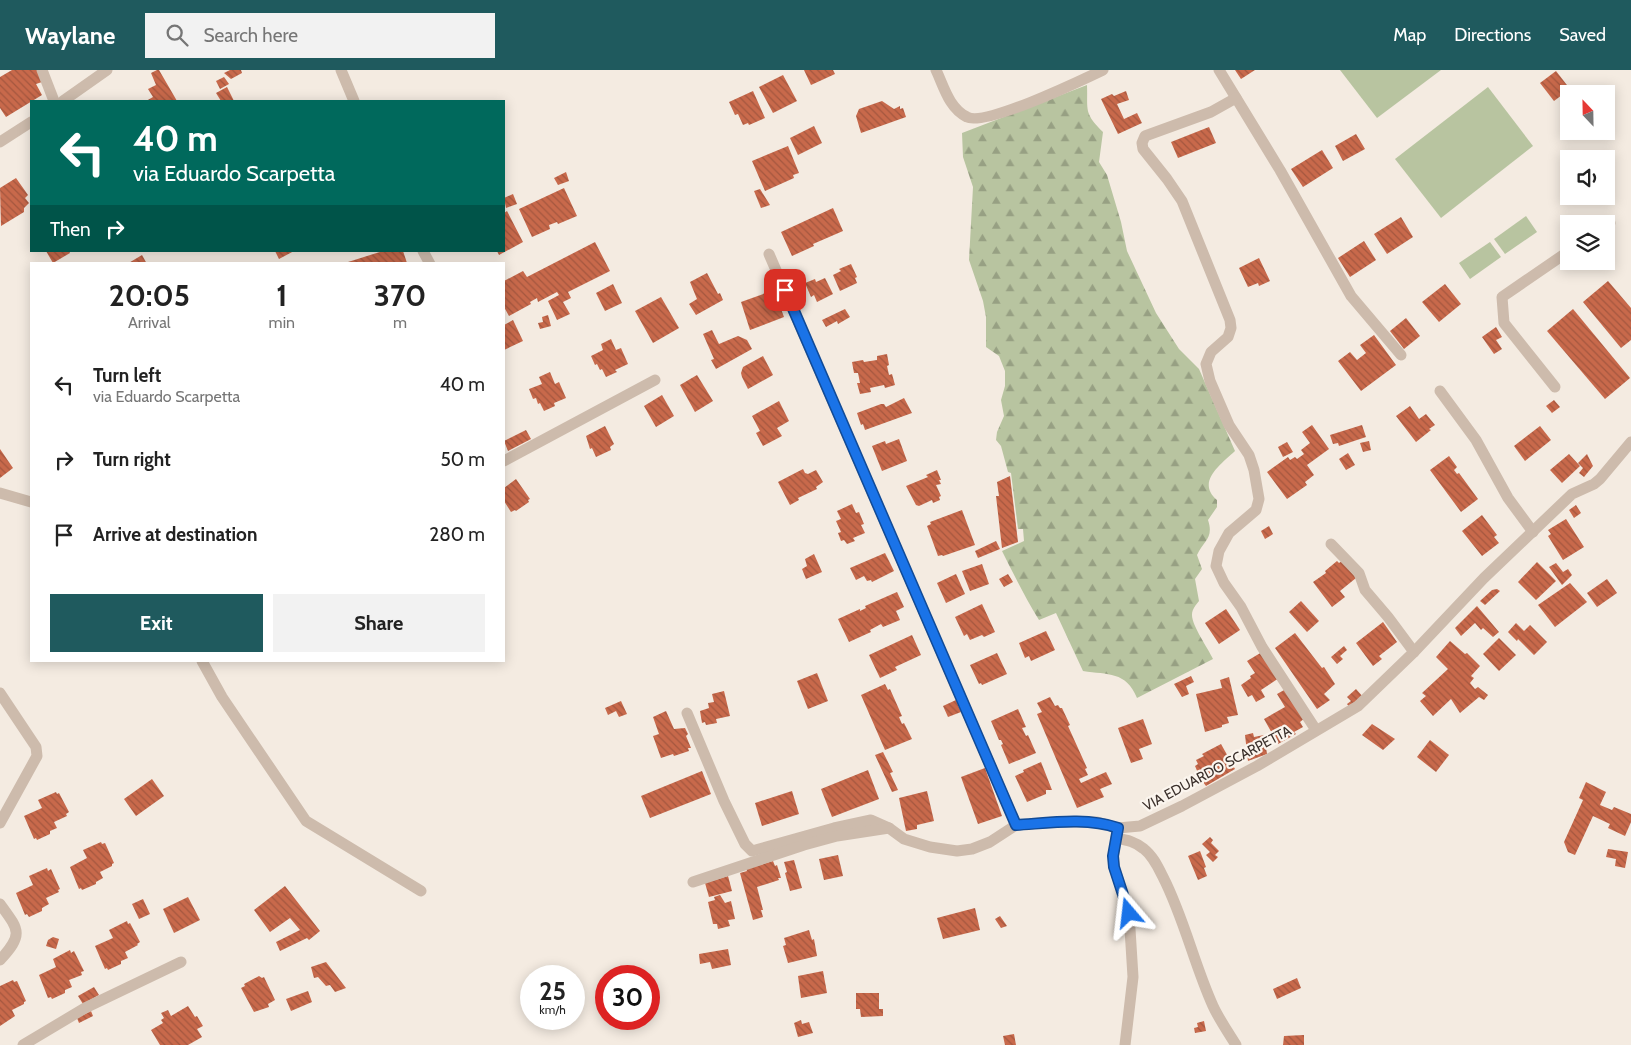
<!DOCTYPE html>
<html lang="en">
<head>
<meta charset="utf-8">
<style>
  :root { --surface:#fff; --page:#f2f2f2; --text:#222; --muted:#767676; --accent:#1f5a5e }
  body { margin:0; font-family:Cabin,sans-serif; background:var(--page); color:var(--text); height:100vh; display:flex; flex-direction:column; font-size:19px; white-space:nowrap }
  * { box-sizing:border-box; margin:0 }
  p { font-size:16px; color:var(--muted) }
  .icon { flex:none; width:28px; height:28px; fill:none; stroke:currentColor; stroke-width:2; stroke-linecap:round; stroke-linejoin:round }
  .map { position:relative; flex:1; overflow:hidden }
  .drawer { position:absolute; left:30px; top:192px; width:475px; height:400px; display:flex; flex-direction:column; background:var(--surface); border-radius:0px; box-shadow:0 2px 12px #0003 }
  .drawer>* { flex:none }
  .banner { position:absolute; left:30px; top:30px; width:475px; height:152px; border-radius:0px; box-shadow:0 2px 12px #0003; background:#00695c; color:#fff; overflow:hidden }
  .needle { width:32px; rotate:338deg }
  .tools { position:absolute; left:1560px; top:15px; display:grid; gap:10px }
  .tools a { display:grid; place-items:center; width:55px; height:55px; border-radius:0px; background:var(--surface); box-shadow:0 2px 12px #0003; font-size:25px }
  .speed { position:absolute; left:520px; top:895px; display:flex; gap:10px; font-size:25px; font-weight:700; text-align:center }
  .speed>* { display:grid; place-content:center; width:65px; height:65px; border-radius:50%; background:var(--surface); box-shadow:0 2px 12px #0003; line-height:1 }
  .speed small { font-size:12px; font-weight:400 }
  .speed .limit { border:8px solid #d22; background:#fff; color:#111 }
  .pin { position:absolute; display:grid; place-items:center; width:42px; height:42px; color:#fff; margin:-21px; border-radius:10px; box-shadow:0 2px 8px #0006 }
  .me { position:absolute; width:55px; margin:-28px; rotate:343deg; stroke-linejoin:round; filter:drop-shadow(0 0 4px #0008) }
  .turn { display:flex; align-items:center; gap:18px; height:105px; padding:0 20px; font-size:22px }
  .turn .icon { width:65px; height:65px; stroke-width:2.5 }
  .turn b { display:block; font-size:35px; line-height:42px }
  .then { display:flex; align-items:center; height:48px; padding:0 20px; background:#0003; gap:10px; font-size:19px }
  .eta { display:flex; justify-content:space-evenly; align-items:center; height:85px; text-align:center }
  .eta b { font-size:30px; font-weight:700; line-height:35px }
  .primary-button { display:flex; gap:10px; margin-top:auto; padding:10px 20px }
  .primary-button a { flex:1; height:58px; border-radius:0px; background:var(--accent); color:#fff; font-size:20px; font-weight:700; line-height:58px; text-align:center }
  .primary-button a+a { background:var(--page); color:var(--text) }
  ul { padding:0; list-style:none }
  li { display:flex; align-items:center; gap:15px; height:75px; padding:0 20px }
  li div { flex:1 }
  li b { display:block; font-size:19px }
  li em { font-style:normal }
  header { display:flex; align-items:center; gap:30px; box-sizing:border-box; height:70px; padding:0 25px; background:var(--accent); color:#fff }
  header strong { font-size:24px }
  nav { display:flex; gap:28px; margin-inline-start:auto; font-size:18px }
  .search { width:350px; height:45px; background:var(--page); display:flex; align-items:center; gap:12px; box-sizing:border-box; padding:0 18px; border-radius:0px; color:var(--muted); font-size:19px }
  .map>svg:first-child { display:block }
</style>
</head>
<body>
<header>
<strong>Waylane</strong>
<div class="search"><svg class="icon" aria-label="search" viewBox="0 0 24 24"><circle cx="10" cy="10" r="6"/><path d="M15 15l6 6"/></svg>Search here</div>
<nav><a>Map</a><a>Directions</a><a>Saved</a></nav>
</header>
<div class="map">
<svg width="1631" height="975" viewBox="0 0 1631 975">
  <defs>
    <pattern id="forest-firs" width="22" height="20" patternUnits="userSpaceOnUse" patternTransform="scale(1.25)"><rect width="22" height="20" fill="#b8c4a0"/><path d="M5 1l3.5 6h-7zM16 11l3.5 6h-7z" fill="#97a083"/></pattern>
    <pattern id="building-back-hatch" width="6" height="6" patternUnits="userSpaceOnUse" patternTransform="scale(1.25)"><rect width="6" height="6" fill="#c8694b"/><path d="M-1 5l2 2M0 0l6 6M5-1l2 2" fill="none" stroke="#a4573f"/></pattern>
  </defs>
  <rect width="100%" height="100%" fill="#f4ebe1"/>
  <!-- forest -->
  <path fill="url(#forest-firs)" d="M 1087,15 C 1088,39 1083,43 1103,62 L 1099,92 L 1107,105 L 1121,152 L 1127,181 L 1156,243 L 1179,279 L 1199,299 L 1235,381 C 1220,395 1196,412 1217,430 L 1217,437 L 1208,450 C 1214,468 1204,470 1197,485 L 1202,499 L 1195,509 L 1199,531 C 1196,535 1192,539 1192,545 C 1192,556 1208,578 1213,589 L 1137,628 C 1126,601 1108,605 1083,601 L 1056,543 L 1039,550 C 1025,527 1014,505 1002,481 L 1024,471 L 1023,459 L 1018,459 L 1011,403 L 1008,402 L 1001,376 L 996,370 L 997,362 L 1004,346 L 1001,330 L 1005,316 L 1005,301 L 999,286 L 986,277 L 986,247 L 983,231 L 969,190 L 973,117 L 963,87 L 962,63 Z"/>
  <!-- pitch -->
  <g fill="#b8c4a0">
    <polygon points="1340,0 1441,0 1377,48"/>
    <polygon points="1488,17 1533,76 1441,148 1395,89"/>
    <polygon points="1526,146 1537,162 1505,184 1494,169"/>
    <polygon points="1490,172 1501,187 1470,209 1459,193"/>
  </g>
  <!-- building -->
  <g fill="url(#building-back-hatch)">
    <polygon points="12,0 37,0 42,12 36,14 42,25 6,47 0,38 0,7"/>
    <polygon points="157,0 159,0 177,31 146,31 153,27 148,19 156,15 151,3"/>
    <polygon points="230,0 241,0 242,3 231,9 224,3"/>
    <polygon points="804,0 833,0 835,4 811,15"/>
    <polygon points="1235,0 1255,0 1241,9"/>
    <polygon points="1556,1 1570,19 1554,31 1540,13"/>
    <polygon points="783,5 797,31 773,43 759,17"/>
    <polygon points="224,7 229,14 220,19 216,11"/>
    <polygon points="227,17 234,31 221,31 216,23"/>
    <polygon points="753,21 765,48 749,55 748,53 743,55 738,44 735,45 729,32"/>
    <polygon points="1126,21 1129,30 1117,34 1124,49 1137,43 1142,53 1118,64 1101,29 1112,24 1114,26"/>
    <polygon points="882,31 894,39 900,36 900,39 903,38 906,47 861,63 856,46 859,39"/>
    <polygon points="814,56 822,73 798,85 790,68"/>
    <polygon points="1209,57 1216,73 1178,88 1171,72"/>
    <polygon points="1356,64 1365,79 1343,91 1335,76"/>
    <polygon points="788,76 799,103 793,105 794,108 765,121 752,91"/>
    <polygon points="1322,80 1333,98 1303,117 1291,99"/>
    <polygon points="566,102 569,111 558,115 554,108"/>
    <polygon points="16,108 28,125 25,128 29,133 24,138 24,142 1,156 0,118"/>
    <polygon points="564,118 577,146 558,154 557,152 549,155 550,159 532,167 519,139"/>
    <polygon points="760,119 770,135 761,138 754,121"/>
    <polygon points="513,124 517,134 506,138 504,128"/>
    <polygon points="833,138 843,161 813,174 814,176 792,186 781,162"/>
    <polygon points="507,141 523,172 499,185 497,181 504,181 504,143"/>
    <polygon points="1401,147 1413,167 1387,184 1374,164"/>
    <polygon points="1364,171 1376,190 1350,207 1338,188"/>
    <polygon points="595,172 610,201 568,222 571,228 563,232 570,244 557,250 548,231 559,225 557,222 538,232 537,228 530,232 531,234 509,246 504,237 504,211 523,201 527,207"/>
    <polygon points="46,181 69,181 70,183 53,193"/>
    <polygon points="275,181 294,181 279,189"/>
    <polygon points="383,181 403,181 407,193 349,194 348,192"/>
    <polygon points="142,185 147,194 127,194"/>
    <polygon points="1259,188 1270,211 1259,216 1258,213 1248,217 1239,198"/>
    <polygon points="851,194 857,207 855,208 857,213 840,221 833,205 841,201 839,199"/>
    <polygon points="707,203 718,224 720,223 723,230 696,245 689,234 697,229 690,212"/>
    <polygon points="825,208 833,224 817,232 814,225 811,227 805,213 815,209 816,212"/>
    <polygon points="1608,211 1631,238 1631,270 1621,278 1583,232"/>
    <polygon points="613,214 622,233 605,241 596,223"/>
    <polygon points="1445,214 1461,234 1439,252 1422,232"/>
    <polygon points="774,220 784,247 750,260 741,232"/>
    <polygon points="661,227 679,258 653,273 635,241"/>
    <polygon points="845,239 850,247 838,254 837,251 826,257 822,250"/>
    <polygon points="1573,239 1630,308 1605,329 1547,261"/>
    <polygon points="548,245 551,256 540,259 538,253 543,252 542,247"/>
    <polygon points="1406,248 1420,266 1404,279 1390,261"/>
    <polygon points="513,250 523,271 504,280 504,255"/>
    <polygon points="1496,257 1502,267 1496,270 1502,279 1494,284 1482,267"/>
    <polygon points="712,260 719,274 738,266 747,270 752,279 716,299 711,290 714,289 703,264"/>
    <polygon points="1374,265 1396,295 1361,321 1338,291 1350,282 1357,290 1366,283 1360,275"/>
    <polygon points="611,269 616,280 621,278 628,294 615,300 617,302 606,307 602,299 600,300 597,294 595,295 591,286 603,280 601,274"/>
    <polygon points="887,284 889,295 887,296 889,305 892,304 895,315 885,318 884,315 870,318 871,322 860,324 857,313 860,313 858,303 854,303 852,292 863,290 864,292 877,290 877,286"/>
    <polygon points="763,286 773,305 748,319 742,307 741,303 743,297"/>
    <polygon points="550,302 555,314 559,312 566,328 554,333 555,336 544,341 540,333 538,334 536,328 533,329 529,319 542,314 539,307"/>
    <polygon points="697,305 713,331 695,342 680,315"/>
    <polygon points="662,325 674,346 656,357 644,336"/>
    <polygon points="904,328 912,343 865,360 863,354 861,355 857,343 881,334 884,334 886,337"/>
    <polygon points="1554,330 1560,337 1552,343 1546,336"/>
    <polygon points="779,331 789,351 777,358 782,366 763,376 756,363 760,361 752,346"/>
    <polygon points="1410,336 1419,349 1426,344 1435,355 1429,359 1431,360 1416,372 1396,346"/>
    <polygon points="1312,355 1329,379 1307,395 1314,405 1305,412 1307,415 1287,429 1267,402 1288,387 1290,390 1295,387 1297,389 1304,384 1301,380 1310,373 1302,362"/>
    <polygon points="1362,355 1366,367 1339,376 1338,373 1333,374 1330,365"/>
    <polygon points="605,356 614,374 610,377 611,380 596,387 592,378 590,379 586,366"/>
    <polygon points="1540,356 1551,370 1525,391 1514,376"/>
    <polygon points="526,360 531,369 508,381 504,371"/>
    <polygon points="899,369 907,391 882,401 872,376 885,371 886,374"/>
    <polygon points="1369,371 1371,380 1363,382 1360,373"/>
    <polygon points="1287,372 1293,382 1283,387 1278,377"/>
    <polygon points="0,379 13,398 0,408"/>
    <polygon points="1348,383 1355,395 1346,400 1339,389"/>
    <polygon points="1569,384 1580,396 1562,413 1550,400"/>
    <polygon points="1587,384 1593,396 1584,407 1579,403 1583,398 1578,393"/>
    <polygon points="1449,386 1457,397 1454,400 1457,404 1459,403 1478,429 1461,442 1430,400"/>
    <polygon points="803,399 805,403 808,404 816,400 823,412 816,417 817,419 798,428 799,430 790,435 778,412"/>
    <polygon points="937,400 941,410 939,410 941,414 936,415 941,426 939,427 940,430 933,433 932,430 919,436 916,435 906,416 928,407 926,405"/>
    <polygon points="1010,406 1018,472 1002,478 996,426 999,426 997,412"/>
    <polygon points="516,409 530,429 528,430 529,432 516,441 515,440 511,442 504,431 504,418"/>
    <polygon points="852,434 856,443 859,442 864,454 861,455 865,463 853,468 855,471 847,474 844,470 841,471 838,463 841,462 836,451 841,449 837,441"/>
    <polygon points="1576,435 1581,443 1574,448 1569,440"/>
    <polygon points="962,440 975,475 943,486 942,485 938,486 927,456 931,454 930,452"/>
    <polygon points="1482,445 1497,465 1494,467 1499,473 1482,486 1462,461"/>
    <polygon points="1566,449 1584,477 1563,490 1548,466 1551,464 1548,460"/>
    <polygon points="1269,456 1273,464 1265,469 1261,461"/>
    <polygon points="996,471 1000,479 978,488 975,481"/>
    <polygon points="885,483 894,501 872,512 871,510 867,511 864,506 856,510 850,498"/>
    <polygon points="814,484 822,502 806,509 802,499 807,496 805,489"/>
    <polygon points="1337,491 1339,493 1342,491 1356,508 1340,521 1345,527 1332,537 1313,512 1326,503 1325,501"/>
    <polygon points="1537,492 1556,511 1536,530 1518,512"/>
    <polygon points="1556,493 1563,502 1568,499 1572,505 1562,515 1549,497"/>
    <polygon points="982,494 989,514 970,521 962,501"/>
    <polygon points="956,504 965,524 946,533 937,513"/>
    <polygon points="1008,504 1013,512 1004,517 999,509"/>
    <polygon points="1607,509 1617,523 1597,537 1587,523"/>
    <polygon points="1570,513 1587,532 1555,557 1538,535"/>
    <polygon points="1497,519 1500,521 1485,535 1480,531 1492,520"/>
    <polygon points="897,522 904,537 896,541 900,550 883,557 881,554 870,560 871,562 849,572 838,549 860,539 860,541 866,538 865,536"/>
    <polygon points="1301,531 1319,551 1307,562 1289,542"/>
    <polygon points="982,534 995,562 984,567 982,565 970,570 967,564 964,566 955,547"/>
    <polygon points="1477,536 1499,562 1493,567 1483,558 1481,560 1475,553 1461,566 1455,558"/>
    <polygon points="1226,539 1240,560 1219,574 1205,553"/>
    <polygon points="1383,552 1397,572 1379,586 1382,589 1373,596 1356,573"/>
    <polygon points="1516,553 1524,561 1530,555 1547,572 1534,585 1518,569 1517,571 1508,562"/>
    <polygon points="1046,561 1055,580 1031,591 1029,586 1025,588 1019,573"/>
    <polygon points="1295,563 1322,598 1324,597 1335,614 1324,624 1330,630 1317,639 1275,578"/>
    <polygon points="912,565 921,585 895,597 897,600 880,608 869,585"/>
    <polygon points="1499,568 1516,585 1499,601 1483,584"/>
    <polygon points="1450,571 1465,584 1467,583 1480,596 1471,606 1474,608 1470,613 1475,619 1478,617 1488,625 1484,630 1479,627 1460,643 1451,629 1433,646 1420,631 1426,626 1422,623 1448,599 1436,587"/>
    <polygon points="1344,576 1347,580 1340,586 1343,589 1337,594 1331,587"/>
    <polygon points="1262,582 1279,608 1261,620 1265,627 1256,632 1252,625 1248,627 1241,615 1251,608 1250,606 1255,603 1247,591"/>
    <polygon points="997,583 1007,604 982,615 981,613 979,614 970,595"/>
    <polygon points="817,603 828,631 808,639 797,611"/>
    <polygon points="1191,606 1194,612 1186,616 1189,624 1182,627 1174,614"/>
    <polygon points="1229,607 1238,645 1227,647 1229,653 1222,655 1222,657 1205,662 1196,624 1222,618 1220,610"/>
    <polygon points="885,614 888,620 890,619 902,646 899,647 902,654 904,653 912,669 885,680 861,625"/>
    <polygon points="1286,619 1305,648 1300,652 1303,657 1294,662 1296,664 1278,674 1264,649 1285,637 1277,624"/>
    <polygon points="1356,619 1364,628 1351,639 1347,634 1351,631 1347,627"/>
    <polygon points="724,621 730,646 716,649 717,653 706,655 705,652 702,653 700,641 709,638 708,633 714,632 712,624"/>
    <polygon points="1050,627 1055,636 1058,635 1060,638 1062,638 1070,655 1068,656 1087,698 1085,699 1088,705 1079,709 1081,713 1106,702 1112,714 1100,719 1104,727 1077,738 1037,644 1042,642 1037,633"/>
    <polygon points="956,630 961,642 948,647 943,636"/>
    <polygon points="621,631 627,644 619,647 616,641 608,645 605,638"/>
    <polygon points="1018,639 1026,657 1022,658 1026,666 1028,665 1036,683 1009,694 1001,675 1003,674 1001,670 999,670 991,651"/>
    <polygon points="666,641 674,659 685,658 688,664 686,666 691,678 688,678 689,681 674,686 673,684 661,688 653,666 659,664 653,647"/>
    <polygon points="1143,649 1152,674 1139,679 1143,689 1131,693 1118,658"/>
    <polygon points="1372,654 1395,669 1383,680 1362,665"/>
    <polygon points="1253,663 1254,667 1264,665 1267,684 1248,691 1245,665"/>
    <polygon points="1430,670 1449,685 1436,702 1417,687"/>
    <polygon points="1221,674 1235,699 1206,716 1203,712 1198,714 1193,705 1198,703 1195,696 1198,694 1196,690 1204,686 1202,684"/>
    <polygon points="883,682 893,702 890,703 898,720 892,722 875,685"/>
    <polygon points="1041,692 1052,720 1046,720 1046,724 1027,732 1015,706 1024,702 1023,700"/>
    <polygon points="985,698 1002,746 978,754 961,707"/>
    <polygon points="868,700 879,729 832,747 821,719"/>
    <polygon points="702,701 711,724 650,748 641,726"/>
    <polygon points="152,709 164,726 136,746 124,729"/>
    <polygon points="1586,712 1606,722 1600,735 1612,740 1614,737 1631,744 1631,752 1625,766 1608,758 1610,754 1593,746 1575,785 1568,782 1564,772 1583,730 1579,728"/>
    <polygon points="792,721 799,744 762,756 755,733"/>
    <polygon points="927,721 934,751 917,755 917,759 906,761 899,728"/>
    <polygon points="56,722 57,724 59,723 69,742 66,744 67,746 54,752 57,758 50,761 50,764 37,770 36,768 34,769 24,746 42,738 38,730"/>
    <polygon points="1210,767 1213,770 1211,773 1219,781 1215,785 1218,787 1213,792 1206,785 1210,782 1202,774"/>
    <polygon points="101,772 102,774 105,773 114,793 112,794 112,796 100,802 103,808 96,812 96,814 82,820 81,818 79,819 70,797 87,788 83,780"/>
    <polygon points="1608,779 1628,782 1625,798 1615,796 1616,789 1606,787"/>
    <polygon points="1200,781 1206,797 1204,798 1207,806 1198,810 1188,786"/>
    <polygon points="838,785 843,806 824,810 819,789"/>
    <polygon points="794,790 802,818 790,821 785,803 787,802 784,792"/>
    <polygon points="773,791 775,796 777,795 781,808 778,808 779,810 757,817 763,840 761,840 763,847 753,850 740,803 747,801 746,799"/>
    <polygon points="47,798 48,801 51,799 60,819 58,820 59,822 46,828 49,834 42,838 42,841 29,847 27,844 25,845 16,823 33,815 29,806"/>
    <polygon points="728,806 732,821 709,827 705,813"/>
    <polygon points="285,816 320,861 309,870 307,868 280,881 276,872 300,860 290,848 270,862 254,840"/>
    <polygon points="720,825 725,833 731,831 735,849 728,850 730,856 718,859 717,854 713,854 708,832 715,830 714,827"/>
    <polygon points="188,827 200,850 174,863 163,839"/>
    <polygon points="143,829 150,844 139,849 132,834"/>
    <polygon points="975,838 980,860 943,869 937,848"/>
    <polygon points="1000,846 1007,856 1001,858 995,849"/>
    <polygon points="127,851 128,854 130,853 140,872 137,874 138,875 125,882 128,888 121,891 121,894 108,900 107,898 105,899 95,876 113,868 109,860"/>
    <polygon points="809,860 812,870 814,869 817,886 788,893 783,876 786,875 784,868"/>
    <polygon points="53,867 59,869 56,879 46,876 48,870"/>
    <polygon points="728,879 731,895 712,899 710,892 700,894 699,884"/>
    <polygon points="70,880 71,883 74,881 84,901 81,902 82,905 69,910 72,917 65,920 65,923 52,929 51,927 48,928 39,905 56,897 53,889"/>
    <polygon points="326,892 346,918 335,922 330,915 326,916 318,907 314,908 311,897"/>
    <polygon points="823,901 827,923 801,928 798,906"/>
    <polygon points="259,906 262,908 264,907 275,930 268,934 269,937 254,942 241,918 245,916 244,914"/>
    <polygon points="1297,908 1301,918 1277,929 1273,919"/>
    <polygon points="13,910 14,912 17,911 26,931 24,932 24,934 12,940 15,946 0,956 0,916"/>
    <polygon points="94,917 99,925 83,934 78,926"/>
    <polygon points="308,921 312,932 291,941 286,929"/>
    <polygon points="856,923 879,923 879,939 883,939 883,946 861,947 860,939 856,939"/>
    <polygon points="188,936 195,947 197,946 203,956 197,959 202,967 188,975 160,975 151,960 163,953 161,950 164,948 161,943 168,940 171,946"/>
    <polygon points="91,941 93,946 79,953 77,948"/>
    <polygon points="801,950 802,954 809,952 813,963 798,967 794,953"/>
    <polygon points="1204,951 1206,961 1195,963 1194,958 1198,957 1197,953"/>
    <polygon points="1014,964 1016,975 1005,975 1003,966"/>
    <polygon points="1304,965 1304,975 1283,975 1284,966"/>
  </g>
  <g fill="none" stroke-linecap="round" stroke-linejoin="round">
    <!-- street -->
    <g stroke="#cdbbac" stroke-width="11">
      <polyline points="42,0 54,31"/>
      <polyline points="341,0 354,31"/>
      <path d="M 936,0 C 944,17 949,38 967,47 C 985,57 1082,10 1103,0"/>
      <polyline points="1219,0 1280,100 1351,226 1401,285"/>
      <polyline points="1236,28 1211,42 1145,66 1142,73 1143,79 1167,109 1182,131 1230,250 1231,258 1228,267 1211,282 1206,294 1210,311 1229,355 1249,385 1254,400 1259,429 1256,440 1229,463 1219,481 1216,496 1224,513 1241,537 1262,577 1316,660"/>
      <polyline points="63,31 107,0"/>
      <polyline points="0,72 31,52"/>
      <polyline points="1606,156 1610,153"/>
      <polyline points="423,181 430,194"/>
      <polyline points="769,184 1016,755"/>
      <polyline points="1555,317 1504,253 1502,227 1569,181"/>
      <polyline points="1440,321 1476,370 1508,428 1533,462"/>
      <polyline points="504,391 655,310"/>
      <polyline points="0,423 31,432"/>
      <polyline points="1331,474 1359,503 1365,520 1388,547 1414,582"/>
      <polyline points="202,591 222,627 306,751 421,821"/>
      <polyline points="0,623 36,677 37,686 0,753"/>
      <polyline points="687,643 724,731 745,774 752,781 834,758 871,750 889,758 904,769 930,777 957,781 972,779 990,772 1016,755 1055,752 1097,752 1118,758 1140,756 1182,736 1257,696 1358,636 1414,582 1484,508 1572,424 1594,414 1600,409 1631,372"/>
      <polyline points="1118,760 1113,786 1114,797 1129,843 1133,907 1125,975"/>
      <path d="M 1116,768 C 1127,770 1136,772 1144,779 C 1153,786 1158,797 1163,807 C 1184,848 1194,894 1213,936 C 1219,949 1228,962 1236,975"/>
      <polyline points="693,812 804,775 837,766 889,758"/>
      <path d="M 0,834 C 19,860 24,864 0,890"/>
      <polyline points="23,975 85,938 181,892"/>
    </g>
  </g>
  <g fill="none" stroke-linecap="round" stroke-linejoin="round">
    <defs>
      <path id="route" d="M 785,220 L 1016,755 C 1049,753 1086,747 1118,758 L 1113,786 L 1114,797 L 1129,843"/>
    </defs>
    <!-- route casing -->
    <use href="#route" stroke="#114b97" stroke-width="12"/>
    <!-- route -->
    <use href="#route" stroke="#1a73e8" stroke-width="9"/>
  </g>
  <g text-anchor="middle" stroke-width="4.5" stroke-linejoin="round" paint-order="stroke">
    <!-- street labels -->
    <g font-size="14" fill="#3b302b" stroke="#fbf5ee">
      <text transform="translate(1217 698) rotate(-28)" y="5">VIA EDUARDO SCARPETTA</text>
    </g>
  </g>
</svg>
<div class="tools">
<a><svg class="needle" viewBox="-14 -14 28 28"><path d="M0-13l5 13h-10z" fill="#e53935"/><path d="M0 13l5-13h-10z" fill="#767676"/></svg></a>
<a><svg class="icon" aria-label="sound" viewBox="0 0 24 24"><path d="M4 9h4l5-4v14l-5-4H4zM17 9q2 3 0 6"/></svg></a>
<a><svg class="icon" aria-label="layers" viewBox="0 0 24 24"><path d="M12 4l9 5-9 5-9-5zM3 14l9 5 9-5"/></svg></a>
</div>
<div class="speed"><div>25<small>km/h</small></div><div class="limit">30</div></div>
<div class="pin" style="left:785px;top:220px;background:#d93025"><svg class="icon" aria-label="arrive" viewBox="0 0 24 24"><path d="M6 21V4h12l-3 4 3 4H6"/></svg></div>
<svg class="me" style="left:1129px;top:843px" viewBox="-20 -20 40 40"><path d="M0-17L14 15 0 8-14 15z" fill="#1a73e8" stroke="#fff" stroke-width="4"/></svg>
<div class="banner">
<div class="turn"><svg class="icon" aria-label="left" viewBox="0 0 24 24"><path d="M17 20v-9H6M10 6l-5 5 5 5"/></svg><div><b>40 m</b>via Eduardo Scarpetta</div></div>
<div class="then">Then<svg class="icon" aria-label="right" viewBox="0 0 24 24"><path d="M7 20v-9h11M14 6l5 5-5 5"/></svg></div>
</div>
<section class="drawer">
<div class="eta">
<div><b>20:05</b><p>Arrival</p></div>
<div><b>1</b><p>min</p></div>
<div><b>370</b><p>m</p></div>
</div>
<ul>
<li><svg class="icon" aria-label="left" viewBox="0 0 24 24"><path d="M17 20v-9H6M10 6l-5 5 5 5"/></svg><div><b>Turn left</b><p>via Eduardo Scarpetta</p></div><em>40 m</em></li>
<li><svg class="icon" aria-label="right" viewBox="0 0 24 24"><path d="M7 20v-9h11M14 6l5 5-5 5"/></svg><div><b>Turn right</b></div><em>50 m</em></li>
<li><svg class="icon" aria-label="arrive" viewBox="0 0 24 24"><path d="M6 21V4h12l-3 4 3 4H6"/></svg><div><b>Arrive at destination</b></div><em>280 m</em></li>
</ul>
<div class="primary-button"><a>Exit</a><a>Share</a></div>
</section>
</div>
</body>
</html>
